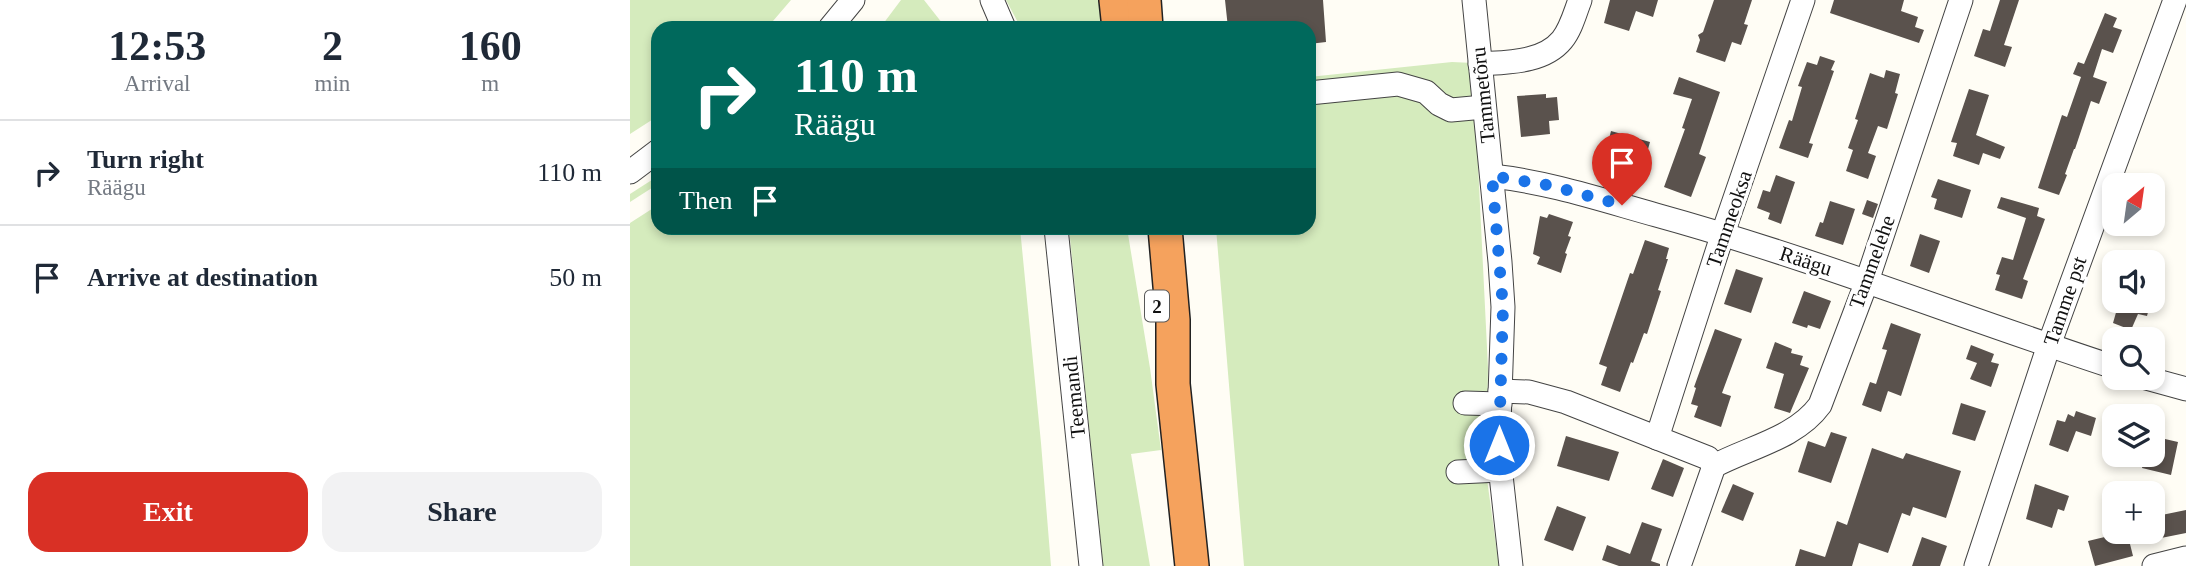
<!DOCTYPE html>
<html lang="en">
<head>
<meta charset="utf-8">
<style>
  :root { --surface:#fff; --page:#f2f2f3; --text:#1f2937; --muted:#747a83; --line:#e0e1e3; --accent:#d93025 }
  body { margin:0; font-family:"Times New Roman",serif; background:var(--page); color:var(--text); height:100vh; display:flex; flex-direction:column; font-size:26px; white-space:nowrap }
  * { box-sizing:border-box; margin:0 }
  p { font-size:23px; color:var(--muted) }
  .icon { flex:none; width:38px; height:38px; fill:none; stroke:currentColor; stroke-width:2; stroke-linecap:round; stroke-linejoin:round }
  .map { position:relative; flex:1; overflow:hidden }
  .details { display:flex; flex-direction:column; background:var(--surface); width:630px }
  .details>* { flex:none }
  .hud { position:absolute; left:21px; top:21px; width:665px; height:214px; border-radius:21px; box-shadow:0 4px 10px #0003; background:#00695c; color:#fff; overflow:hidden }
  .needle { width:46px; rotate:29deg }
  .buttons { position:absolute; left:1472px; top:173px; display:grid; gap:14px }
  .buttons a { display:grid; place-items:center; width:63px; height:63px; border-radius:14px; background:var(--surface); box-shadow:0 4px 10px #0003; font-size:35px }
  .pin { position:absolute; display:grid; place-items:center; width:60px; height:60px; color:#fff; margin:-72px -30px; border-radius:50% 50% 50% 0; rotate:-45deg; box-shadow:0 0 7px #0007 }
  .pin .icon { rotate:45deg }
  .me { position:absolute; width:77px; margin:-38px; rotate:0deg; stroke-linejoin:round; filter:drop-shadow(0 0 5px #0008) }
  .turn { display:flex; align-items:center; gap:24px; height:147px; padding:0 28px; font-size:32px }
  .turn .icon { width:91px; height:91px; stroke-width:2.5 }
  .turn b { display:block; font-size:49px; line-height:60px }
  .then { display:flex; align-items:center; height:66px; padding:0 28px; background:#0003; gap:14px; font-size:26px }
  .eta { display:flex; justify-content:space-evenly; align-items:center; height:119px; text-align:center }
  .eta b { font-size:42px; font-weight:600; line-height:49px }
  .action { display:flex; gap:14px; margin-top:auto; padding:14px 28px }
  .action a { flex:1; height:80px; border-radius:21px; background:var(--accent); color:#fff; font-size:28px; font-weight:600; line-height:80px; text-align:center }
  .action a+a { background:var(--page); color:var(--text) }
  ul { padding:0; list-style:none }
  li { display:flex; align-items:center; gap:21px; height:105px; padding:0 28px; border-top:2px solid var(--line) }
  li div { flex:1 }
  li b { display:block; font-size:26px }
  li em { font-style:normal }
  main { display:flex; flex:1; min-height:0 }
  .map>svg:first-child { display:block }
</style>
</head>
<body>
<main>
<section class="details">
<div class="eta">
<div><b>12:53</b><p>Arrival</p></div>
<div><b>2</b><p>min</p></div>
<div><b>160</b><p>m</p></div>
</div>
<ul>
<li><svg class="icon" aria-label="right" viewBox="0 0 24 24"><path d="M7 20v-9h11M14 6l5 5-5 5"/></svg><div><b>Turn right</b><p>Räägu</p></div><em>110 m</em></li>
<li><svg class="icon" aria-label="arrive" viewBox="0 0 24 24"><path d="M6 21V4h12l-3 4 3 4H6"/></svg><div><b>Arrive at destination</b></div><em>50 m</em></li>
</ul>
<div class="action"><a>Exit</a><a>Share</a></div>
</section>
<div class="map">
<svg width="1556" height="566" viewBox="0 0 1556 566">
  <rect width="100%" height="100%" fill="#fffdf5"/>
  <!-- green -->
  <g fill="#d5ebbd">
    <polygon points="0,0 161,0 137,28 28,28 28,116 0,134"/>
    <polygon points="271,0 294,0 316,28 250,28"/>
    <polygon points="376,0 470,0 473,28 391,28"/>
    <polygon points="822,62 843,63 858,368 856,472 869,566 614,566 586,228 679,228 679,77"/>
    <polygon points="28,176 28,184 0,202 0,194"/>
    <polygon points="28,205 28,228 390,228 411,443 421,566 0,566 0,223"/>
    <polygon points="439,228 497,228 520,368 531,450 501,454 520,566 473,566"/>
  </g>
  <!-- building -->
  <g fill="#5a524d">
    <polygon points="595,0 693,0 696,42 679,44 679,28 598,28"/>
    <polygon points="980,0 1028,0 1023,17 1006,11 999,31 974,23"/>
    <polygon points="1084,0 1122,0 1114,24 1118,25 1111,45 1102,42 1095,62 1066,52 1070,40 1068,35 1073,32"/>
    <polygon points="1204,0 1274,0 1271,11 1288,17 1285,27 1294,30 1289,43 1200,13"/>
    <polygon points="1370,0 1389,0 1374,45 1382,47 1375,67 1344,56 1353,29 1360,31"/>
    <polygon points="1475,13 1487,18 1483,27 1492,30 1483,53 1472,49 1463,77 1477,82 1469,104 1461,101 1445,149 1444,149 1435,174 1437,175 1429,195 1408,188 1432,115 1437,117 1451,77 1443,74 1448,62 1454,64"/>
    <polygon points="1190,56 1205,61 1201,70 1204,71 1179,143 1183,144 1178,158 1149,148 1159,120 1162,121 1172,87 1168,86 1177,62 1187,65"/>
    <polygon points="1256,70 1270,74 1265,93 1268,94 1257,129 1248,126 1238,153 1246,156 1238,179 1216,171 1223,150 1218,148 1228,120 1225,119 1240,73 1254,78"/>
    <polygon points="1049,77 1090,92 1069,154 1076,157 1061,197 1034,187 1055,129 1052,128 1062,99 1043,94"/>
    <polygon points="1339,89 1359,95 1346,135 1375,147 1370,159 1353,153 1349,165 1323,156 1327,143 1321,142"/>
    <polygon points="916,94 916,98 927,97 929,120 919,121 920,134 891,137 887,96"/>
    <polygon points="981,131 1020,142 1008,185 986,180 989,168 973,164"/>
    <polygon points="1146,175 1165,182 1151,224 1138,219 1140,213 1127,208 1133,190 1140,192"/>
    <polygon points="1308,179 1341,190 1332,218 1304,209 1307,199 1301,197"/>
    <polygon points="1371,197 1409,208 1407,216 1415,219 1393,279 1398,281 1392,299 1365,290 1370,275 1366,274 1372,257 1383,260 1396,218 1367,208"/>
    <polygon points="1237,200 1248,204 1243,218 1232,214"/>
    <polygon points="1200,201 1225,209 1213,245 1185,236 1190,222 1193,223"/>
    <polygon points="919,214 943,222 938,236 941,237 935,253 937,254 931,273 907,264 910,257 903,254 910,216 917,218"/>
    <polygon points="1290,234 1310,241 1299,273 1280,266"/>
    <polygon points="1015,240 1039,248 1036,259 1038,259 1028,290 1031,291 1017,334 1014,333 1003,363 1001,362 990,392 971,385 977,367 969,364 1000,273 1003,274"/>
    <polygon points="1106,269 1133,278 1121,313 1094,304"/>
    <polygon points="1174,291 1201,301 1190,329 1178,325 1177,328 1162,323"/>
    <polygon points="1475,301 1521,301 1517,316 1508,314 1501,330 1483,323 1487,309 1475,306"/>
    <polygon points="1261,323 1291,334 1271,396 1258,391 1251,412 1232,405 1240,382 1246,384 1257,350 1252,349"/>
    <polygon points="1085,329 1112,339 1092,393 1101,396 1091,427 1064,417 1068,406 1061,404 1066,388 1064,387"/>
    <polygon points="1145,342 1162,349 1161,353 1173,356 1170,365 1179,368 1160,413 1144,408 1154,374 1136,368"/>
    <polygon points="1341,345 1364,354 1361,362 1369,364 1361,387 1340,379 1347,363 1336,359"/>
    <polygon points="1331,403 1356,411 1345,441 1322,434"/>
    <polygon points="1446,411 1466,418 1461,436 1446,431 1438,452 1419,445 1427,420 1435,422 1438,414 1444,417"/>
    <polygon points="1201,432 1217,437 1201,483 1168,472 1178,441 1195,447"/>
    <polygon points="936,436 989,452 979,481 927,466"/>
    <polygon points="1522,436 1548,442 1541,475 1512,468 1515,455 1522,455"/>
    <polygon points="1242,448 1273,459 1276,453 1331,471 1316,518 1283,507 1280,516 1272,513 1258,553 1229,543 1222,566 1165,566 1170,549 1195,557 1207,521 1217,525"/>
    <polygon points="1033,459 1054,468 1043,497 1021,489"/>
    <polygon points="1103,484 1124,493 1113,521 1091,512"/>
    <polygon points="1405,484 1439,496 1434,511 1428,509 1422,528 1396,519"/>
    <polygon points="927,506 956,517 943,551 914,540"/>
    <polygon points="1556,510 1556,533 1526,539 1522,517"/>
    <polygon points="1012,522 1032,529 1021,561 1030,564 1030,566 989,566 972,560 977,545 1000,554"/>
    <polygon points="1482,532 1497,532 1503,556 1465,566 1458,541 1483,535"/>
    <polygon points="1292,537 1317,546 1310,566 1282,566"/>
  </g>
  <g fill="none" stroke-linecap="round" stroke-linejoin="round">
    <defs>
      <g id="minor">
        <polyline points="362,0 374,28"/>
        <polyline points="844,0 870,262 873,307 869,424 870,466 881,566"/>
        <polyline points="200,28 223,0"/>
        <path d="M 850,64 C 877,62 913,63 932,40 C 941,29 945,13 950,0"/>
        <polyline points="679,93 768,84 796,92 809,104 821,110 854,107"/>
        <polyline points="0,172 28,151"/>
        <path d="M 862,176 C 918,182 972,200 1026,215 C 1182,258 1331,317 1484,367"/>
        <polyline points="426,228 461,566"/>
        <polyline points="1516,378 1556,389"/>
        <polyline points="870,391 899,392 936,402 1078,458 1084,466"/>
        <polyline points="835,403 870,404"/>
        <polyline points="1027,438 1093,233 1173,0"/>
        <polyline points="828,472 870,470"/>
        <path d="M 1049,566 L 1084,466 C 1120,447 1166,438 1190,405 L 1237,281 L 1331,0"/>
        <polyline points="1346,566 1419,345 1545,0"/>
        <polyline points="1524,566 1556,558"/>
      </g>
      <g id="highway">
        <polyline points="486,0 489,28"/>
        <polyline points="514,0 516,28"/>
        <polyline points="535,228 543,320 543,384 562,566"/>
      </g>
    </defs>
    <!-- minor casing -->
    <use href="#minor" stroke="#444" stroke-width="25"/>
    <!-- highway casing -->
    <use href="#highway" stroke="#222" stroke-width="36"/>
    <!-- minor -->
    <use href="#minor" stroke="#fff" stroke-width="23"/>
    <!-- highway -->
    <use href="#highway" stroke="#f5a25d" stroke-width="33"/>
  </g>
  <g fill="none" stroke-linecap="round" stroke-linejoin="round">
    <!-- route -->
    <polyline stroke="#1a73e8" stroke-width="12" stroke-dasharray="0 21.6" points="869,445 873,307 862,176 918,185 992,205"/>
  </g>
  <g text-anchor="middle" stroke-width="7" stroke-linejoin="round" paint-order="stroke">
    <!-- shield labels -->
    <rect fill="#fff" stroke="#585858" stroke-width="2" x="515" y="290.5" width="24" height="31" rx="5"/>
    <g font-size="19" font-weight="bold" fill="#111">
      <text x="527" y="313">2</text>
    </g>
    <!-- street labels -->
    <g font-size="21" fill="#111" stroke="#fff">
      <text transform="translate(853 95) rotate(-96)" y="7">Tammetõru</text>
      <text transform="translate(1099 219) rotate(-71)" y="7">Tammeoksa</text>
      <text transform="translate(1176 261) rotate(18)" y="7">Räägu</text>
      <text transform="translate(1242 262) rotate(-70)" y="7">Tammelehe</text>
      <text transform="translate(1435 301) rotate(-71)" y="7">Tamme pst</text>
      <text transform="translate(444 397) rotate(-96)" y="7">Teemandi</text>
    </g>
  </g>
</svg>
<div class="buttons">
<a><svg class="needle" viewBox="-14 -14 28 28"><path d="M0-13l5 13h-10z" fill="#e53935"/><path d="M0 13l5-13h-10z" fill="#747a83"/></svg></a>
<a><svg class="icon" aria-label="sound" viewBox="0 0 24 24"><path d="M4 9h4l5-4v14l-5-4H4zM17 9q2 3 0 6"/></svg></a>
<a><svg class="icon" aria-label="search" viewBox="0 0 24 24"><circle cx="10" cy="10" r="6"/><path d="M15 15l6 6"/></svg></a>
<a><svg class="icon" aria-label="layers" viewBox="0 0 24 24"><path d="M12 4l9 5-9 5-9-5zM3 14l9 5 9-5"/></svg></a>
<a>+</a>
</div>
<div class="pin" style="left:992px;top:205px;background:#d93025"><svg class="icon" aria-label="arrive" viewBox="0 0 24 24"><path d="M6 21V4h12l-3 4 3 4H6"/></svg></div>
<svg class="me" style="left:869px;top:445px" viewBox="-20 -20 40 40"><circle r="17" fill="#1a73e8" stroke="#fff" stroke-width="3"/><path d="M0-11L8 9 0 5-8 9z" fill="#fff"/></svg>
<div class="hud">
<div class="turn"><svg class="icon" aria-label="right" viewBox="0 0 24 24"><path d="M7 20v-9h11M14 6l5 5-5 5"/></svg><div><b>110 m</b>Räägu</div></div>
<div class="then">Then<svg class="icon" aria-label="arrive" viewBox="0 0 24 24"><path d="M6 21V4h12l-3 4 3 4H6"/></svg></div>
</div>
</div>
</main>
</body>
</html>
